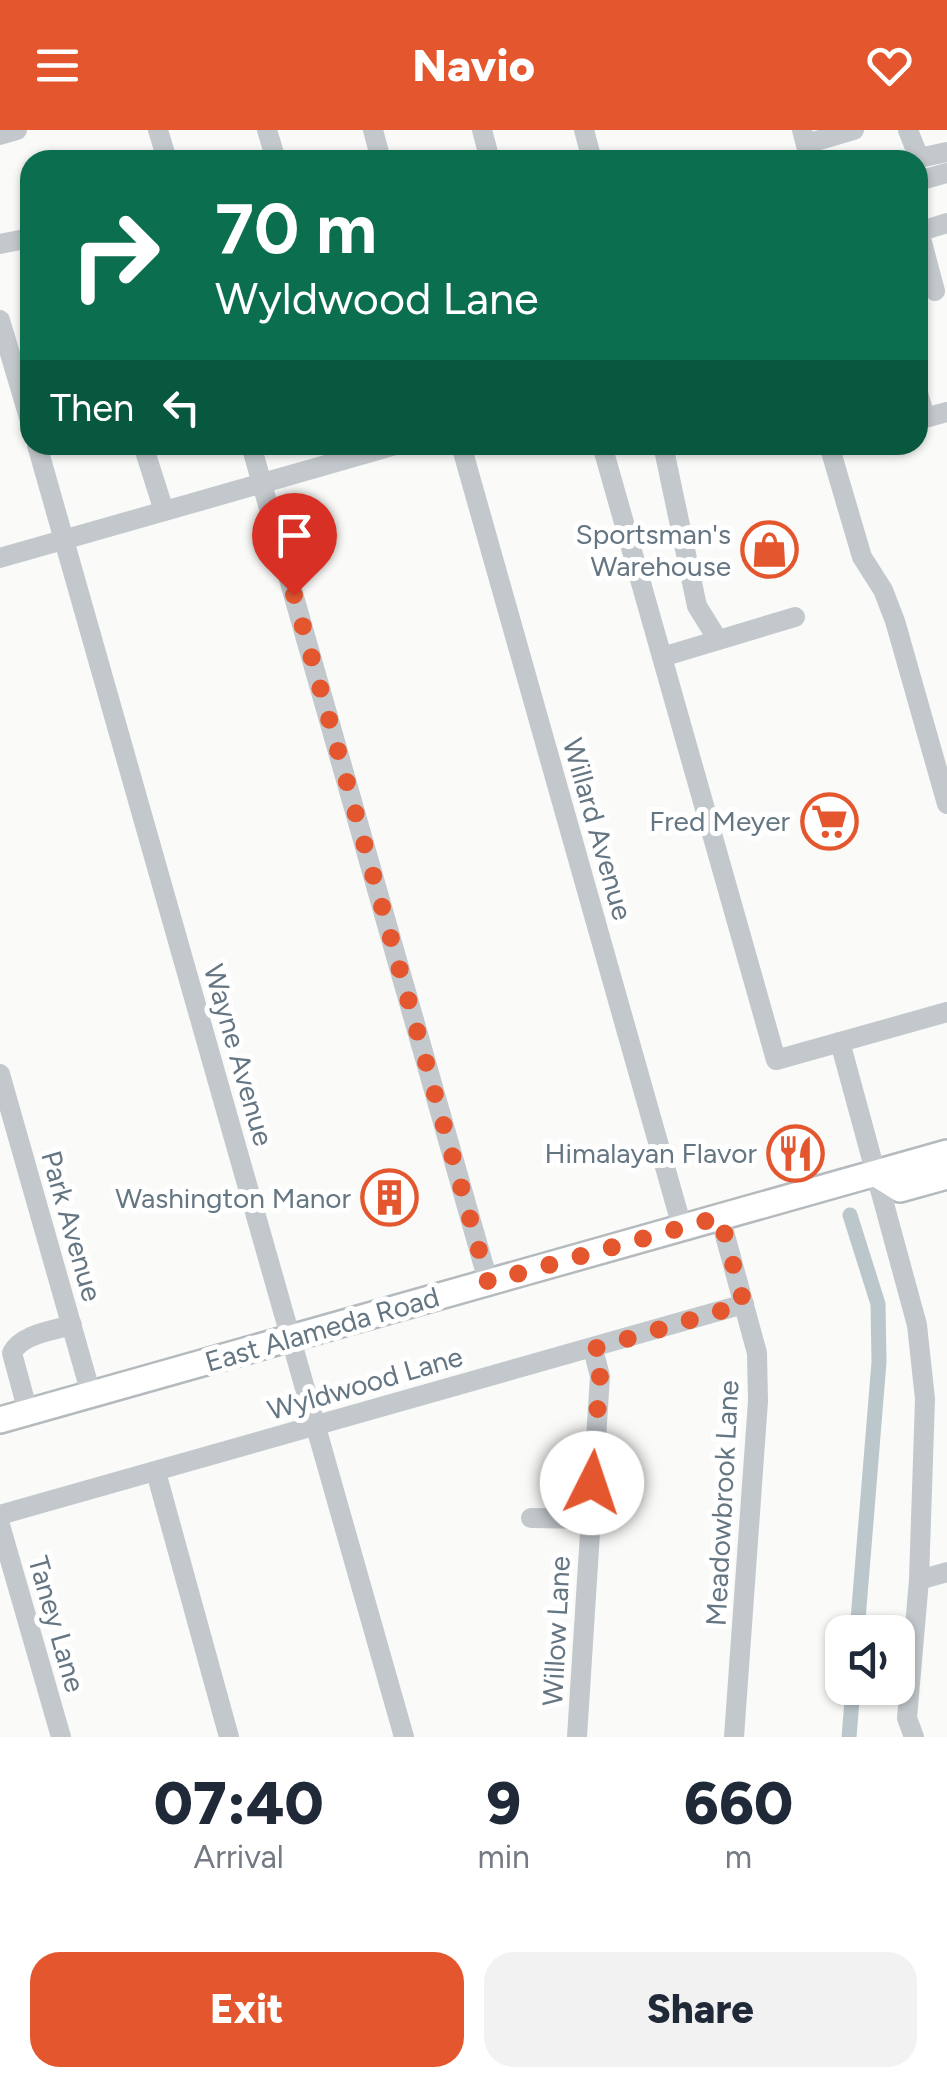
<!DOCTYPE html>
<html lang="en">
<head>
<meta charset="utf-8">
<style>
  :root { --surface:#fff; --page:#f2f2f3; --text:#1f2937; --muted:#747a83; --accent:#e4572e }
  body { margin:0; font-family:Figtree,sans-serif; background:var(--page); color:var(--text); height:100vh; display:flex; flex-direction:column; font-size:38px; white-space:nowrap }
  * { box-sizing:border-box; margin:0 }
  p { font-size:32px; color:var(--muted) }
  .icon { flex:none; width:55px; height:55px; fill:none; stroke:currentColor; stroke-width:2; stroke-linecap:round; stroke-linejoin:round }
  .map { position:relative; height:1607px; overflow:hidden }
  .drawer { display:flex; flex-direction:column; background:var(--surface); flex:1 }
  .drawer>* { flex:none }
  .top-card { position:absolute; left:20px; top:20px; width:908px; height:305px; border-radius:30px; box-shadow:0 2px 8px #0004; background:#0b6e4f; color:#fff; overflow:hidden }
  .fabs { position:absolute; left:825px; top:1485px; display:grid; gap:20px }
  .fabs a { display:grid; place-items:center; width:90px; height:90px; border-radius:20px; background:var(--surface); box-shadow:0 2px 8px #0004; font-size:50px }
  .pin { position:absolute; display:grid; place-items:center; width:85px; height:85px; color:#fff; margin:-102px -42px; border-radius:50% 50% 50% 0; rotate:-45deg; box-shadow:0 0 10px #0007 }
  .pin .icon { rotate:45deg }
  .me { position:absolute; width:110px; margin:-55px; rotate:4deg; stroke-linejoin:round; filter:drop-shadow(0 0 8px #0008) }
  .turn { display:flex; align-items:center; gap:35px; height:210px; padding:0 30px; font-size:45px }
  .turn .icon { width:130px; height:130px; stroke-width:2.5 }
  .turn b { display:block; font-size:70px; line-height:85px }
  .then { display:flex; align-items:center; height:95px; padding:0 30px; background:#0003; gap:20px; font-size:38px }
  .eta { display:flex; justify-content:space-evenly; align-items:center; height:170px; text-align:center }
  .eta b { font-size:60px; font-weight:800; line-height:70px }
  .button { display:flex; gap:20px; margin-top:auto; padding:20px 30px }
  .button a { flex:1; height:115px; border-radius:30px; background:var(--accent); color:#fff; font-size:40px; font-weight:800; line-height:115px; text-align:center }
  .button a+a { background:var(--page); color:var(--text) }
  header { display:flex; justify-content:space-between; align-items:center; height:130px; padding:0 30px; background:var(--accent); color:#fff; font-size:45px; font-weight:800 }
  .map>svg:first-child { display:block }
</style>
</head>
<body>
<header><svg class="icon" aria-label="menu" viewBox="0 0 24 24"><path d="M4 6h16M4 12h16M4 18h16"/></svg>Navio<svg class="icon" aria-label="heart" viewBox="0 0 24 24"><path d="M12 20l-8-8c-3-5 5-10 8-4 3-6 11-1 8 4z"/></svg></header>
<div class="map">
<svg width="947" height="1607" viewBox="0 0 947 1607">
  <rect width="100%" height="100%" fill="#fafaf8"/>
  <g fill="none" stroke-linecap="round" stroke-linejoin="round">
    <!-- canal -->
    <g stroke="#bbc7cb" stroke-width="15">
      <polyline points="850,1085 878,1174 879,1232 857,1502"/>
      <polyline points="849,1607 853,1558"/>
    </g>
    <defs>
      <g id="major">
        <polyline points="876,1044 900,1059 947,1046"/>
        <polyline points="0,1290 947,1023"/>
      </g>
    </defs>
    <!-- major casing -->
    <use href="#major" stroke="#b5babe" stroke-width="30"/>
    <!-- minor -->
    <g stroke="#c3c8cc" stroke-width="20">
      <polyline points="158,0 167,30"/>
      <polyline points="267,0 276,30"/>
      <polyline points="373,0 381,30"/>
      <polyline points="482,0 490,30"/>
      <polyline points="584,0 592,30"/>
      <polyline points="802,0 810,30"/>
      <polyline points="908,0 919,28 947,22"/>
      <polyline points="0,5 17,0"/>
      <polyline points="806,14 854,0"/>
      <polyline points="918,51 947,43"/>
      <polyline points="919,101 935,161"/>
      <polyline points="918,102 947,93"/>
      <polyline points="0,114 30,108"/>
      <polyline points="0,190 30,291"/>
      <polyline points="918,263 925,288 947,282"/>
      <polyline points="37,315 404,1607"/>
      <polyline points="143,315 164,381"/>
      <polyline points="251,315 488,1151"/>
      <polyline points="461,315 682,1097"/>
      <polyline points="602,315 776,930 947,882"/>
      <polyline points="663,315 697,476 718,510"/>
      <polyline points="829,315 862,427 883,460 895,491 947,674"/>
      <polyline points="0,428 396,315"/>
      <polyline points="662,527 795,487"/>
      <polyline points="840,912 917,1195 925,1269 919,1450 907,1588 914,1607"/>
      <polyline points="0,944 91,1264"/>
      <polyline points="720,1087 757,1223 758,1271 734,1607"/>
      <path d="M 28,1282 L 12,1223 C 21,1204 52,1201 72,1195"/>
      <polyline points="156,1342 229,1607"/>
      <polyline points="0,1385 744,1174"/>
      <polyline points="531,1388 590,1389"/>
      <polyline points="0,1395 61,1607"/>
      <polyline points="919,1450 947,1442"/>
      <polyline points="577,1607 600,1246 593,1219"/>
    </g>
    <!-- major -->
    <use href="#major" stroke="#fff" stroke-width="25"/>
  </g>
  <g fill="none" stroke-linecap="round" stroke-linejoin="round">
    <!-- route -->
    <polyline stroke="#e4572e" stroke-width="18" stroke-dasharray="0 32.4" points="294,465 488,1152 720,1087 744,1174 593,1219 600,1246 592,1353"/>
  </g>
  <!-- icons -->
  <defs>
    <symbol id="shop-ring" viewBox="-11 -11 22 22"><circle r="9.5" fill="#fff" stroke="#e4572e" stroke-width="1.5"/><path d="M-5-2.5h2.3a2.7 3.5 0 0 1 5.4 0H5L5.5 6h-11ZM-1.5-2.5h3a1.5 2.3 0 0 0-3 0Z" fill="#e4572e"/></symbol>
    <symbol id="supermarket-ring" viewBox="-11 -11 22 22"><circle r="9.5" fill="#fff" stroke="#e4572e" stroke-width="1.5"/><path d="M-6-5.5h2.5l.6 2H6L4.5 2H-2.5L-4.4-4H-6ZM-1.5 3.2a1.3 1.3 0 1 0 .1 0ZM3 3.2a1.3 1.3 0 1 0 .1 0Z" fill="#e4572e"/></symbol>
    <symbol id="restaurant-ring" viewBox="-11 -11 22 22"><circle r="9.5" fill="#fff" stroke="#e4572e" stroke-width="1.5"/><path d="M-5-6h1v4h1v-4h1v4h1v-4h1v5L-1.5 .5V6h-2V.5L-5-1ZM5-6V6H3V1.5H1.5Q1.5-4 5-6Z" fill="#e4572e"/></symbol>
    <symbol id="building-ring" viewBox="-11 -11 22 22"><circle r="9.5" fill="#fff" stroke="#e4572e" stroke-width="1.5"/><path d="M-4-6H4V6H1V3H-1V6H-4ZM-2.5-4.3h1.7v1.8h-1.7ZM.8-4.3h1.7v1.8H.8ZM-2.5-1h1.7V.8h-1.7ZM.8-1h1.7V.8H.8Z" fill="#e4572e"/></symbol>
  </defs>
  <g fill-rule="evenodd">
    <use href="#shop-ring" x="738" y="388" width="63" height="63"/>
    <use href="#supermarket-ring" x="798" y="660" width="63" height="63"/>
    <use href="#restaurant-ring" x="764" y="992" width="63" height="63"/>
    <use href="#building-ring" x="358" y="1036" width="63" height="63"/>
  </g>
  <g text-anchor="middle" stroke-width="10" stroke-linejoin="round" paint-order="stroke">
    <!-- poi labels -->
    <g font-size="28" fill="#657683" stroke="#fff" text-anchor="end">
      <text x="731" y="414">Sportsman's<tspan x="731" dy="32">Warehouse</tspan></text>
      <text x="790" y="701">Fred Meyer</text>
      <text x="757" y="1033">Himalayan Flavor</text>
      <text x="351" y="1078">Washington Manor</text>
    </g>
    <!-- street labels -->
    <g font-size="28" fill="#657683" stroke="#fff">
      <text transform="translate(598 699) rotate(74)" y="10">Willard Avenue</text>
      <text transform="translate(239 925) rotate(74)" y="10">Wayne Avenue</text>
      <text transform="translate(72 1096) rotate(74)" y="10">Park Avenue</text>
      <text transform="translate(322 1199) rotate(-16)" y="10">East Alameda Road</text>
      <text transform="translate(365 1253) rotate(-16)" y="10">Wyldwood Lane</text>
      <text transform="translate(722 1373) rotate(-87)" y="10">Meadowbrook Lane</text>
      <text transform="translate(57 1494) rotate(74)" y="10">Taney Lane</text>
      <text transform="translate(556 1501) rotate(-87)" y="10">Willow Lane</text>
    </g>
  </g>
</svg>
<div class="fabs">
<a><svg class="icon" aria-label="sound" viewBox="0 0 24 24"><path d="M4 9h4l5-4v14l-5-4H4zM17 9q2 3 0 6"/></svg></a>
</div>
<div class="pin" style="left:294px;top:465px;background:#d93025"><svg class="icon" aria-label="arrive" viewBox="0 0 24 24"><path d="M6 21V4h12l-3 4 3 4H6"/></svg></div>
<svg class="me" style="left:592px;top:1353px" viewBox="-20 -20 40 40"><circle r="19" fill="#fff"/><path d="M0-13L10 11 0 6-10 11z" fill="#e4572e"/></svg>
<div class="top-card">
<div class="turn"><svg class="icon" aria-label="right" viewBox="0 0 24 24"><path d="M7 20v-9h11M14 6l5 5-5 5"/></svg><div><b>70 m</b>Wyldwood Lane</div></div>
<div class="then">Then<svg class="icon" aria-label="left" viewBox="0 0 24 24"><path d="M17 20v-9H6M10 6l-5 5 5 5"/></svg></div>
</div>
</div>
<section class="drawer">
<div class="eta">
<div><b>07:40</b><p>Arrival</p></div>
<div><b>9</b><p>min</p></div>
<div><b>660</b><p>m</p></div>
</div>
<div class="button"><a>Exit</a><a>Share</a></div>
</section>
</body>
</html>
